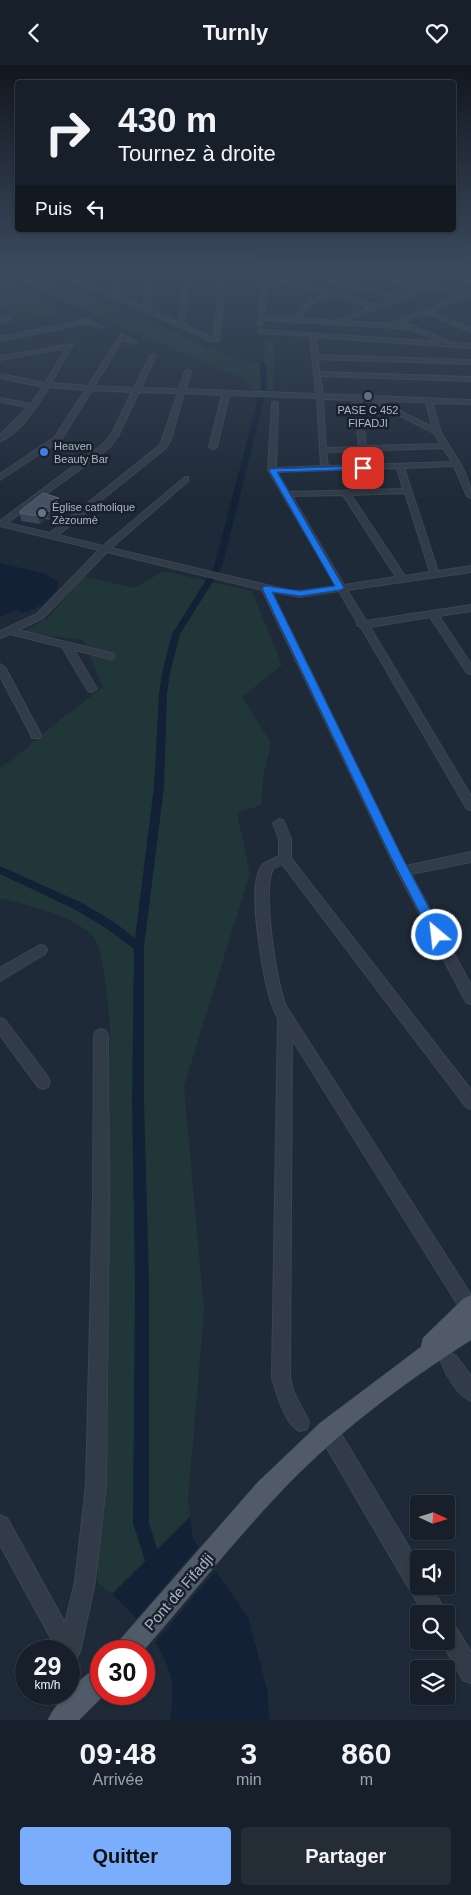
<!DOCTYPE html>
<html lang="fr">
<head>
<meta charset="utf-8">
<style>
  :root { --surface:#17202a; --page:#242d36; --text:#f1f3f6; --muted:#9ea3a8; --line:#363e47; --accent:#7aadfc }
  body { margin:0; font-family:Arial,sans-serif; background:var(--page); color:var(--text); height:100vh; display:flex; flex-direction:column; font-size:19px; white-space:nowrap }
  * { box-sizing:border-box; margin:0 }
  p { font-size:16px; color:var(--muted) }
  .icon { flex:none; width:28px; height:28px; fill:none; stroke:currentColor; stroke-width:2; stroke-linecap:round; stroke-linejoin:round }
  .map { position:relative; height:1655px; overflow:hidden }
  .drawer { display:flex; flex-direction:column; background:var(--surface); flex:1 }
  .drawer>* { flex:none }
  .top-card { position:absolute; left:15px; top:15px; width:441px; height:152px; border-radius:5px; box-shadow:0 1px 4px #0004,0 0 0 1px var(--line); background:#17202a; color:var(--text); overflow:hidden }
  .needle { width:32px; rotate:94deg }
  .buttons { position:absolute; left:410px; top:1430px; display:grid; gap:10px }
  .buttons a { display:grid; place-items:center; width:45px; height:45px; border-radius:5px; background:var(--surface); box-shadow:0 1px 4px #0004,0 0 0 1px var(--line); font-size:25px }
  .speed { position:absolute; left:15px; top:1575px; display:flex; gap:10px; font-size:25px; font-weight:700; text-align:center }
  .speed>* { display:grid; place-content:center; width:65px; height:65px; border-radius:50%; background:var(--surface); box-shadow:0 1px 4px #0004,0 0 0 1px var(--line); line-height:1 }
  .speed small { font-size:12px; font-weight:400 }
  .speed .limit { border:8px solid #d22; background:#fff; color:#111 }
  .pin { position:absolute; display:grid; place-items:center; width:42px; height:42px; color:#fff; margin:-21px; border-radius:10px; box-shadow:0 2px 8px #0006 }
  .me { position:absolute; width:55px; margin:-28px; rotate:332deg; stroke-linejoin:round; filter:drop-shadow(0 0 4px #0008) }
  .turn { display:flex; align-items:center; gap:18px; height:105px; padding:0 20px; font-size:22px }
  .turn .icon { width:65px; height:65px; stroke-width:2.5 }
  .turn b { display:block; font-size:35px; line-height:42px }
  .then { display:flex; align-items:center; height:48px; padding:0 20px; background:#0003; gap:10px; font-size:19px }
  .eta { display:flex; justify-content:space-evenly; align-items:center; height:85px; text-align:center }
  .eta b { font-size:30px; font-weight:600; line-height:35px }
  .cta { display:flex; gap:10px; margin-top:auto; padding:10px 20px }
  .cta a { flex:1; height:58px; border-radius:5px; background:var(--accent); color:#111; font-size:20px; font-weight:600; line-height:58px; text-align:center }
  .cta a+a { background:var(--page); color:var(--text) }
  header { display:flex; justify-content:space-between; align-items:center; height:65px; padding:0 20px; background:var(--surface); font-size:22px; font-weight:600 }
  .map>svg:first-child { display:block }
</style>
</head>
<body>
<header><svg class="icon" aria-label="back" viewBox="0 0 24 24"><path d="M15 5l-7 7 7 7"/></svg>Turnly<svg class="icon" aria-label="heart" viewBox="0 0 24 24"><path d="M12 20l-8-8c-3-5 5-10 8-4 3-6 11-1 8 4z"/></svg></header>
<div class="map">
<svg width="471" height="1655" viewBox="0 0 471 1655">
  <rect width="100%" height="100%" fill="#1f2a38"/>
  <!-- green -->
  <g fill="#213639">
    <polygon points="37,213 46,214 247,298 257,298 264,295 266,273 274,274 273,325 251,324 246,315 26,220 21,216"/>
    <polygon points="0,215 14,220 65,245 55,247 56,250 19,257 12,251 0,254 0,248 13,246 0,233"/>
    <path d="M 164,506 L 252,526 L 282,600 L 242,632 L 271,678 L 264,707 L 261,740 L 237,748 L 250,808 L 184,1021 L 204,1245 L 188,1435 L 190,1452 L 112,1529 L 98,1518 L 98,1488 L 108,1355 L 110,963 C 108,943 105,884 92,870 C 71,850 27,840 0,833 L 0,703 L 16,692 L 61,654 L 103,622 L 83,575 L 33,569 L 24,566 L 48,553 L 84,511 L 134,523 Z"/>
  </g>
  <!-- water -->
  <g fill="#122135">
    <path d="M 0,498 L 46,509 L 58,517 L 58,522 C 50,535 35,547 21,548 L 17,544 L 0,552 Z"/>
    <path d="M 190,1452 L 193,1474 L 248,1552 L 268,1628 L 269,1655 L 171,1655 C 171,1644 173,1631 172,1620 C 168,1584 137,1553 112,1529 Z"/>
  </g>
  <!-- pier -->
  <polygon fill="#1f2a38" points="200,1480 217,1504 153,1580 135,1555"/>
  <g fill="none" stroke-linecap="round" stroke-linejoin="round">
    <!-- stream -->
    <g stroke="#122135" stroke-width="1">
      <polyline points="65,221 70,217"/>
      <polyline points="19,223 31,221"/>
      <polyline points="110,241 112,235"/>
      <polyline points="67,245 78,242"/>
      <polyline points="135,252 145,249"/>
      <polyline points="91,255 102,253"/>
      <polyline points="171,266 184,262"/>
      <polyline points="125,270 129,265"/>
      <polyline points="135,274 142,270"/>
      <polyline points="205,281 223,277"/>
      <polyline points="159,284 167,281"/>
      <polyline points="222,314 230,308"/>
    </g>
    <!-- canal -->
    <polygon fill="#122135" fill-rule="evenodd" points="263,296 266,298 267,322 222,502 180,569 170,608 167,629 164,722 144,882 144,1036 149,1218 149,1458 163,1502 161,1508 155,1510 149,1508 133,1458 135,1218 132,1036 134,884 106,863 74,844 0,809 0,801 82,838 114,857 135,873 154,722 159,629 162,608 172,569 214,502 261,322 260,298"/>
    <defs>
      <g id="minor">
        <polygon points="41,204 47,204 31,214 0,216 0,212 28,211"/>
        <polygon points="48,204 55,204 113,229 118,204 123,204 118,231 143,242 150,204 155,204 148,244 179,258 185,204 190,204 185,260 213,273 222,204 227,204 219,276 214,277"/>
        <path d="M 249,204 L 268,204 L 268,209 L 376,240 L 394,233 L 359,225 L 293,204 L 300,204 L 363,223 L 400,231 L 417,225 L 351,204 L 358,204 L 422,223 L 428,221 L 391,204 L 398,204 L 460,231 L 471,227 L 471,231 L 431,246 L 471,263 L 471,267 L 426,248 L 397,259 L 408,259 L 447,275 L 447,277 L 471,279 L 471,283 L 316,272 L 318,290 L 471,295 L 471,299 L 318,294 L 319,307 L 471,312 L 471,316 L 320,311 L 323,329 L 471,335 L 471,339 L 433,338 C 436,348 437,360 442,369 C 453,390 471,408 471,433 L 467,431 L 454,401 L 404,403 L 438,506 L 471,501 L 471,507 L 347,525 L 366,556 L 471,540 L 471,546 L 439,551 L 471,599 L 471,609 L 467,608 L 430,552 L 370,562 L 471,731 L 471,745 L 467,744 L 361,562 L 357,560 L 358,559 L 339,526 L 300,532 L 272,527 L 406,801 L 471,787 L 471,797 L 411,809 L 471,920 L 471,939 L 466,937 L 397,806 L 262,525 L 107,487 L 43,553 L 18,565 L 114,589 L 114,593 L 111,594 L 74,585 L 97,624 L 92,627 L 88,626 L 62,582 L 10,569 L 0,573 L 0,566 L 37,549 L 99,485 L 0,461 L 0,456 L 103,379 L 111,370 L 132,327 L 92,325 L 61,375 L 0,415 L 0,409 L 55,372 L 85,325 L 49,322 C 37,341 21,368 0,376 L 0,370 L 28,342 L 0,337 L 0,333 L 31,339 L 43,322 L 0,313 L 0,309 L 45,318 L 66,283 L 0,295 L 0,291 L 73,279 L 51,318 L 88,321 L 119,272 L 122,270 L 137,277 L 134,279 L 123,275 L 94,321 L 134,323 L 150,291 L 153,289 L 156,291 L 141,323 L 179,324 L 185,306 L 188,304 L 191,306 L 186,324 L 316,329 L 310,271 L 260,268 L 258,265 L 442,277 L 410,264 L 263,255 L 262,260 L 258,260 L 263,207 ZM 268,213 L 323,229 L 308,237 L 293,253 L 264,251 ZM 433,223 L 455,233 L 389,259 L 344,256 ZM 329,230 L 370,242 L 336,256 L 299,253 L 312,239 ZM 139,327 L 178,328 L 160,380 L 50,468 L 7,458 L 109,383 L 118,371 ZM 184,328 L 222,330 L 209,382 L 213,384 L 217,382 L 229,330 L 317,333 L 321,401 L 276,403 L 278,338 L 275,336 L 272,338 L 268,405 L 336,521 L 300,526 L 288,525 L 111,483 L 188,416 L 188,412 L 185,412 L 103,481 L 58,470 L 166,383 L 171,374 ZM 323,334 L 354,335 L 359,382 L 326,383 ZM 361,335 L 372,335 L 373,337 L 434,368 L 441,379 L 366,381 ZM 380,336 L 426,337 L 432,362 ZM 443,383 L 452,397 L 328,401 L 326,387 ZM 397,403 L 403,424 L 289,427 L 277,407 ZM 405,428 L 430,507 L 405,511 L 351,430 ZM 343,430 L 396,512 L 344,520 L 292,431 Z"/>
        <polygon points="0,238 4,239 5,240 0,242"/>
        <polygon points="10,252 12,255 0,258 0,254"/>
        <polygon points="88,254 103,262 98,263 87,258 0,276 0,272"/>
        <polygon points="0,599 5,602 41,670 40,673 32,673 31,670 0,611"/>
        <path d="M 279,754 L 283,755 L 291,774 L 291,793 L 471,1025 L 471,1044 L 466,1042 L 282,799 L 273,804 C 262,824 276,919 286,941 L 471,1230 L 471,1250 L 469,1251 L 463,1248 L 292,974 L 290,1312 L 293,1326 L 309,1357 L 307,1364 L 300,1366 C 285,1360 276,1327 272,1312 L 278,953 C 264,930 251,840 257,813 C 258,808 260,803 263,799 L 279,791 L 279,774 L 273,758 Z"/>
        <polygon points="40,880 45,881 47,885 45,889 0,916 0,903"/>
        <polygon points="0,953 5,955 48,1012 50,1017 48,1022 43,1024 38,1022 0,970"/>
        <polygon points="101,964 106,966 108,970 109,1134 106,1420 95,1517 80,1587 76,1594 69,1598 69,1586 58,1586 0,1480 0,1450 7,1453 65,1558 75,1517 86,1420 93,1134 94,970 96,966"/>
        <path d="M 450,1288 L 456,1291 L 471,1311 L 471,1336 C 458,1331 446,1310 441,1297 L 444,1291 Z"/>
        <polygon points="328,1357 335,1359 419,1499 419,1521 432,1521 446,1549 424,1549 321,1373 319,1366 321,1359"/>
        <polygon points="446,1555 453,1558 471,1587 471,1618 463,1615 441,1576 446,1576"/>
      </g>
      <g id="major">
        <polygon points="444,204 451,204 471,213 471,218"/>
        <path d="M 471,1230 L 471,1275 C 400,1320 331,1372 274,1434 C 228,1483 187,1536 143,1586 L 114,1586 L 118,1577 L 258,1417 L 320,1358 L 421,1282 L 423,1273 L 464,1233 Z"/>
        <path d="M 101,1601 L 101,1629 L 105,1629 L 79,1655 L 48,1655 C 55,1638 84,1608 101,1601 Z"/>
      </g>
    </defs>
    <!-- minor casing -->
    <use href="#minor" stroke="#3c4552" stroke-width="2"/>
    <!-- major casing -->
    <use href="#major" stroke="#3c4552" stroke-width="1"/>
    <!-- minor -->
    <use href="#minor" fill="#323b48" fill-rule="evenodd"/>
    <!-- major -->
    <use href="#major" fill="#505a68" fill-rule="evenodd"/>
  </g>
  <!-- wall -->
  <polygon fill="#3a4657" points="60,441 56,443 57,449 49,455 45,454 40,459 21,456 20,448"/>
  <!-- shaded-wall -->
  <g fill="#2a3646">
    <polygon points="59,433 60,441 56,443 57,449 49,455 48,447 50,439"/>
    <polygon points="44,446 45,454 40,459 38,451"/>
  </g>
  <!-- building -->
  <polygon fill="#465263" stroke="#566272" points="43,428 59,433 50,439 56,441 48,447 44,446 38,451 20,448 20,446"/>
  <!-- sky -->
  <linearGradient id="sky" x2="0" y2="1"><stop stop-color="#11171f"/><stop offset="0.47" stop-color="#3c4a5e"/><stop offset="1" stop-color="#3c4a5e" stop-opacity="0"/></linearGradient>
  <rect width="471" height="435" fill="url(#sky)"/>
  <!-- route -->
  <polygon fill="#1a73e8" stroke="#114b97" points="363,401 366,403 365,404 277,407 344,523 340,525 300,531 272,527 401,790 443,870 441,873 433,873 390,790 262,523 266,521 300,526 335,521 269,405 270,404"/>
  <!-- markers -->
  <circle fill="#5c6f8a" stroke="#18212c" stroke-width="2" cx="368" cy="331" r="5"/>
  <circle fill="#3f7fe0" stroke="#18212c" stroke-width="2" cx="44" cy="387" r="5"/>
  <circle fill="#6b7280" stroke="#18212c" stroke-width="2" cx="42" cy="448" r="5"/>
  <g text-anchor="middle" stroke-width="5" stroke-linejoin="round" paint-order="stroke">
    <!-- far-poi labels -->
    <g font-size="11" fill="#acb6c5" stroke="#18212c" text-anchor="start">
      <text x="368" y="349" text-anchor="middle">PASE C 452<tspan x="368" dy="13">FIFADJI</tspan></text>
      <text x="54" y="385">Heaven<tspan x="54" dy="13">Beauty Bar</tspan></text>
      <text x="52" y="446">Église catholique<tspan x="52" dy="13">Zèzoumè</tspan></text>
    </g>
    <!-- near-street labels -->
    <g font-size="15" fill="#acb6c5" stroke="#18212c">
      <text transform="translate(179 1527) rotate(-49)" y="5">Pont de Fifadji</text>
    </g>
  </g>
</svg>
<div class="buttons">
<a><svg class="needle" viewBox="-14 -14 28 28"><path d="M0-13l5 13h-10z" fill="#e53935"/><path d="M0 13l5-13h-10z" fill="#9ea3a8"/></svg></a>
<a><svg class="icon" aria-label="sound" viewBox="0 0 24 24"><path d="M4 9h4l5-4v14l-5-4H4zM17 9q2 3 0 6"/></svg></a>
<a><svg class="icon" aria-label="search" viewBox="0 0 24 24"><circle cx="10" cy="10" r="6"/><path d="M15 15l6 6"/></svg></a>
<a><svg class="icon" aria-label="layers" viewBox="0 0 24 24"><path d="M12 4l9 5-9 5-9-5zM3 14l9 5 9-5"/></svg></a>
</div>
<div class="speed"><div>29<small>km/h</small></div><div class="limit">30</div></div>
<div class="pin" style="left:363px;top:403px;background:#d93025"><svg class="icon" aria-label="arrive" viewBox="0 0 24 24"><path d="M6 21V4h12l-3 4 3 4H6"/></svg></div>
<svg class="me" style="left:437px;top:870px" viewBox="-20 -20 40 40"><circle r="17" fill="#1a73e8" stroke="#fff" stroke-width="3"/><path d="M0-11L8 9 0 5-8 9z" fill="#fff"/></svg>
<div class="top-card">
<div class="turn"><svg class="icon" aria-label="right" viewBox="0 0 24 24"><path d="M7 20v-9h11M14 6l5 5-5 5"/></svg><div><b>430 m</b>Tournez à droite</div></div>
<div class="then">Puis<svg class="icon" aria-label="left" viewBox="0 0 24 24"><path d="M17 20v-9H6M10 6l-5 5 5 5"/></svg></div>
</div>
</div>
<section class="drawer">
<div class="eta">
<div><b>09:48</b><p>Arrivée</p></div>
<div><b>3</b><p>min</p></div>
<div><b>860</b><p>m</p></div>
</div>
<div class="cta"><a>Quitter</a><a>Partager</a></div>
</section>
</body>
</html>
